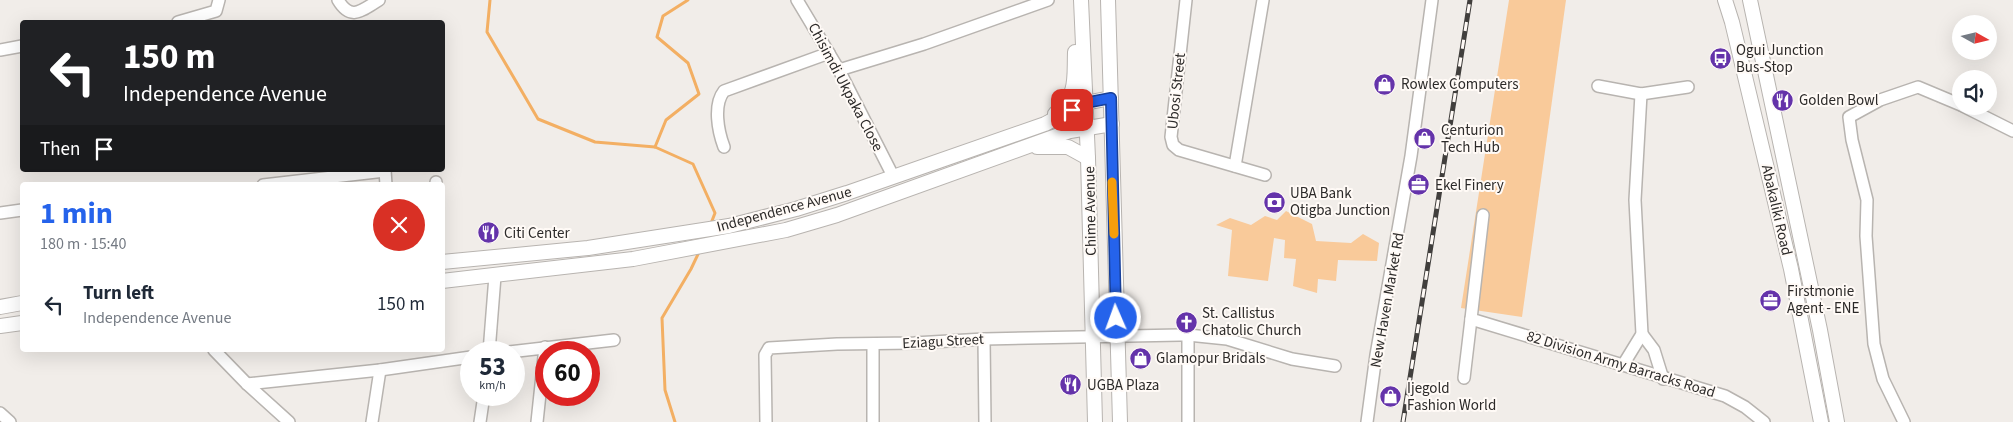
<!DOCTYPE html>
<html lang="en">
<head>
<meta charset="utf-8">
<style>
  :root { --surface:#fff; --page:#f2f2f3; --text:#1f2937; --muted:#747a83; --accent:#2563eb }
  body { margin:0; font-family:"Source Sans 3",sans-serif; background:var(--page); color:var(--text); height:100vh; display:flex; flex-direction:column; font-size:19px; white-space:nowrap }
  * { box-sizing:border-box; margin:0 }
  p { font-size:16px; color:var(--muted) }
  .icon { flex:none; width:28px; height:28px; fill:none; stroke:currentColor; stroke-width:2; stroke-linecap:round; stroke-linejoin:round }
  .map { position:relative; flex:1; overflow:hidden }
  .details { position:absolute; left:20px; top:182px; width:425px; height:170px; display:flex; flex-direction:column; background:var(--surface); border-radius:5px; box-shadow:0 5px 20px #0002 }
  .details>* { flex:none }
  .hud { position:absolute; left:20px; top:20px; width:425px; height:152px; border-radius:5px; box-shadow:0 5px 20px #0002; background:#202124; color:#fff; overflow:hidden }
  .needle { width:32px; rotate:98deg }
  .controls { position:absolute; left:1952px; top:15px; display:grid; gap:10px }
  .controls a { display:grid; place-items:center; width:45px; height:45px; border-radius:50%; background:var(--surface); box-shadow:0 5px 20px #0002; font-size:25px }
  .speed { position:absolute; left:460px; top:341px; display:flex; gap:10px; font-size:25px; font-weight:700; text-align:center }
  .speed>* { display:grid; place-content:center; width:65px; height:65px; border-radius:50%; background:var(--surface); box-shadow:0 5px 20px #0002; line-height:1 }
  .speed small { font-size:12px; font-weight:400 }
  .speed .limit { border:8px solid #d22; background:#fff; color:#111 }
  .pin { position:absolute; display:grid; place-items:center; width:42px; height:42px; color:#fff; margin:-21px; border-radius:10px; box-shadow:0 2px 8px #0006 }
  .me { position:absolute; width:55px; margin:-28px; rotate:358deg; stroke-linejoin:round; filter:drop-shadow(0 0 4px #0008) }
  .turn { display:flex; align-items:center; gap:18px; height:105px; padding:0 20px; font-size:22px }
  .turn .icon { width:65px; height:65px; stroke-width:2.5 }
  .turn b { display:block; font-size:35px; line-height:42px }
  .then { display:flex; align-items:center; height:48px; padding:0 20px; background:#0003; gap:10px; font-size:19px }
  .round { display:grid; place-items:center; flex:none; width:52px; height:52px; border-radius:26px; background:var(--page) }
  .overview { display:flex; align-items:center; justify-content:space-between; height:85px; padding:0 20px }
  h1 { font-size:30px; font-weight:700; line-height:38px; color:var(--accent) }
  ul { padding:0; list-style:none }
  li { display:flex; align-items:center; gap:15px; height:75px; padding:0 20px }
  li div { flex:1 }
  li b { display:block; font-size:19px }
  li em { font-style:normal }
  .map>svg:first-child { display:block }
</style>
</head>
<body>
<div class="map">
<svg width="2013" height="422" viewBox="0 0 2013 422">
  <rect width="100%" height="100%" fill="#f1ede9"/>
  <!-- green -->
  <g fill="#f9ca9a">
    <polygon points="1509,0 1566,0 1522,317 1461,308"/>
    <polygon points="1286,211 1312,224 1316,241 1351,243 1363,234 1379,243 1377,261 1338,260 1336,281 1318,279 1317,293 1293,286 1296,259 1284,258 1285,240 1274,238 1268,281 1228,276 1232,230 1216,225 1230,218 1251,225 1265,216 1277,220"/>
  </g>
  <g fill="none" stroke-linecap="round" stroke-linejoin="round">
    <!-- stream -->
    <g stroke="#f3af63" stroke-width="3">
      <polyline points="490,0 487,32 538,119 595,142 655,147 693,164 715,213 710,226"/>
      <polyline points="655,147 666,120 699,94 688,63 657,37 663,16 688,0"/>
      <polyline points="675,422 665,390 662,318 691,269 700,250"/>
    </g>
    <defs>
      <g id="minor">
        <path d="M 338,0 C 351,22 362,10 379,0"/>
        <polyline points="797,0 839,70 893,176"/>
        <polyline points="1186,0 1171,137 1173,145 1179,150 1265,175"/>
        <polyline points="178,22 216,11 219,0"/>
        <polyline points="0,50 22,46"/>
        <polyline points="839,70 924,44 1048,0"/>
        <polyline points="1598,86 1641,94 1688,87"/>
        <polyline points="1963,106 2013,131"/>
        <path d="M 724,147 C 718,131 713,105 724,91 L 829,53"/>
        <polyline points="1235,166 1263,0"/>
        <polyline points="385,170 386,185"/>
        <polyline points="436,182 436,185"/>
        <polyline points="263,185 385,171"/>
        <polyline points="0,213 22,210"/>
        <polyline points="1483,215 1471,319 1725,396 1745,407 1764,422"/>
        <polyline points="1642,334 1654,350 1663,379"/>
        <polyline points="1188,335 1227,339 1292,359 1335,366"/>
        <polyline points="984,339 985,422"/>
        <polyline points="873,344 873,422"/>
        <polyline points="214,350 247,384 289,422"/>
        <polyline points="489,352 495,276"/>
        <polyline points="509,352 614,340"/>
        <polyline points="1623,365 1642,334 1635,200 1641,94"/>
        <polyline points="1464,378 1471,319"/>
        <polyline points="247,384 380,370 471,357"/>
        <polyline points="0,413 10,422"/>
        <polyline points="372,422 380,370"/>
        <polyline points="480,422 484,395"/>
        <polyline points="537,422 545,347"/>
        <polyline points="766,422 765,355 769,348 837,344 914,343 984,339 1180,335 1188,335 1188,422"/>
        <polyline points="1367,422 1376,355 1411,156 1432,0"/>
        <polyline points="1904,422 1883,379 1874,344 1866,236 1867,200 1852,140 1849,117 1880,100 1918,87 1961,105"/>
      </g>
      <g id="major">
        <polyline points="1081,0 1088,158 1095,422"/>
        <polyline points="1108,0 1120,422"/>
        <polyline points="1725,0 1732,22 1791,269 1821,422"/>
        <polyline points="1750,0 1820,330 1837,422"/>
        <path d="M 1055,114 C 1078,93 1074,82 1075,52"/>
        <polyline points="1037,147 1068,147 1088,158"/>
        <polyline points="442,262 588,248 729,226 796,209 847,193 1045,124 1085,103 1111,98"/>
        <polyline points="442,281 633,259 786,230 837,215 1070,131 1112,124"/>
        <polyline points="0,307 22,303"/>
        <polyline points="0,326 22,323"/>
      </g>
    </defs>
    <!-- minor casing -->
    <use href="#minor" stroke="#b8b4b0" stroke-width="14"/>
    <!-- major casing -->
    <use href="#major" stroke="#b8b4b0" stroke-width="16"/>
    <!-- minor -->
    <use href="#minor" stroke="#fff" stroke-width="11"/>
    <!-- major -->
    <use href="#major" stroke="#fff" stroke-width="14"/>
    <defs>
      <polyline id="rail" points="1403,422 1470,0"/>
    </defs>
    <!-- rail casing -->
    <use href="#rail" stroke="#413f3d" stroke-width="5"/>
    <!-- rail -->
    <use href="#rail" stroke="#fffaf6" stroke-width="3" stroke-dasharray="9" stroke-linecap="butt"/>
  </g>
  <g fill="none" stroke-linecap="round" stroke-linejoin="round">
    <defs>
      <polyline id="route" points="1072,110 1085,103 1111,98 1116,318"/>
    </defs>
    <!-- route casing -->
    <use href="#route" stroke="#184099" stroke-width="12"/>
    <!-- route -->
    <use href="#route" stroke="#2563eb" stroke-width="9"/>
    <!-- slow -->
    <polyline stroke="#f59e0b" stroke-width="9" points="1112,182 1114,234"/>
  </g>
  <!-- icons -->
  <defs>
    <symbol id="bus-disc" viewBox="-11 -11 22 22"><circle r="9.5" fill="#6433aa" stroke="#fffaf6"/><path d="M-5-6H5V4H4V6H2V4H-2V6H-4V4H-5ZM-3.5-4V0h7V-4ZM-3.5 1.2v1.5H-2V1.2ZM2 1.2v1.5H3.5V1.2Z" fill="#fff"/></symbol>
    <symbol id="shop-disc" viewBox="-11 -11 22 22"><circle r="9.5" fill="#6433aa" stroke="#fffaf6"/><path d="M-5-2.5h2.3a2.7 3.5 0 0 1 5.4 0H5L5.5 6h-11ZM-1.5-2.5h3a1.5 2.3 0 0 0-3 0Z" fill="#fff"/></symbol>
    <symbol id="restaurant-disc" viewBox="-11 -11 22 22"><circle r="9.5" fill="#6433aa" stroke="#fffaf6"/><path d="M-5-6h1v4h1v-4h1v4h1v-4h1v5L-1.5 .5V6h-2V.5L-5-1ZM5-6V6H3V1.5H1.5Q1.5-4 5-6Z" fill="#fff"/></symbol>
    <symbol id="office-disc" viewBox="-11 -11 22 22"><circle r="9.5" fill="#6433aa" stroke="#fffaf6"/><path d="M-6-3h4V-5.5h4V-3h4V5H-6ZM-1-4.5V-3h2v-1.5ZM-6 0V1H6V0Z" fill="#fff"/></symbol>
    <symbol id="bank-disc" viewBox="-11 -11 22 22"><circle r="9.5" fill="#6433aa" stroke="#fffaf6"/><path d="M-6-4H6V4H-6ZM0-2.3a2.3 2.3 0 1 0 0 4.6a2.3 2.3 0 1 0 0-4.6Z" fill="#fff"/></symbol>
    <symbol id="church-disc" viewBox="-11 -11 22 22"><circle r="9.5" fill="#6433aa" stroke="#fffaf6"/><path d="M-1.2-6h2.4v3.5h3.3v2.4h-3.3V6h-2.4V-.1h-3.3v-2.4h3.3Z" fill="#fff"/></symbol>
  </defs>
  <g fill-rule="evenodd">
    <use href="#bus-disc" x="1708" y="46" width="25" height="25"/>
    <use href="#shop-disc" x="1372" y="72" width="25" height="25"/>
    <use href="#restaurant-disc" x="1770" y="88" width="25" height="25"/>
    <use href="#shop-disc" x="1412" y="126" width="25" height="25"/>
    <use href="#office-disc" x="1406" y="172" width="25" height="25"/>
    <use href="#bank-disc" x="1262" y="190" width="25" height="25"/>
    <use href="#restaurant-disc" x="476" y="220" width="25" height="25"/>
    <use href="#office-disc" x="1758" y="288" width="25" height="25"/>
    <use href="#church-disc" x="1174" y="310" width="25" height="25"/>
    <use href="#shop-disc" x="1128" y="346" width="25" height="25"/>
    <use href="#restaurant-disc" x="1058" y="372" width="25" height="25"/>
    <use href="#shop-disc" x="1378" y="384" width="25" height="25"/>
  </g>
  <g text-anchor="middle" stroke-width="4" stroke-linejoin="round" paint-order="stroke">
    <!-- poi labels -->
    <g font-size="15" fill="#2c2a29" stroke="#fffaf6" text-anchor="start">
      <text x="1736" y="55">Ogui Junction<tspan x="1736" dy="17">Bus-Stop</tspan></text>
      <text x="1401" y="89">Rowlex Computers</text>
      <text x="1799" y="105">Golden Bowl</text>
      <text x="1441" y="135">Centurion<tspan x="1441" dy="17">Tech Hub</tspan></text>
      <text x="1435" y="190">Ekel Finery</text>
      <text x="1290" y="198">UBA Bank<tspan x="1290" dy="17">Otigba Junction</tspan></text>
      <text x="504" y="238">Citi Center</text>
      <text x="1787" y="296">Firstmonie<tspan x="1787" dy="17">Agent - ENE</tspan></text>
      <text x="1202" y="318">St. Callistus<tspan x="1202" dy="17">Chatolic Church</tspan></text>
      <text x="1156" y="363">Glamopur Bridals</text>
      <text x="1087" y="390">UGBA Plaza</text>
      <text x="1407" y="393">Ijegold<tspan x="1407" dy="17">Fashion World</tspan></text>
    </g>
    <!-- street labels -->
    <g font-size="15" fill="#2c2a29" stroke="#fffaf6">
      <text transform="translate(846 87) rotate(62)" y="5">Chisimdi Ukpaka Close</text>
      <text transform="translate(1176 91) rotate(-84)" y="5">Ubosi Street</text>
      <text transform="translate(784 209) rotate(-15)" y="5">Independence Avenue</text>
      <text transform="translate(1777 210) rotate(77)" y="5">Abakaliki Road</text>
      <text transform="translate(1090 211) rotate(-91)" y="5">Chime Avenue</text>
      <text transform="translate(1387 300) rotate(-80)" y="5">New Haven Market Rd</text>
      <text transform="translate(943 341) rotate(-3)" y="5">Eziagu Street</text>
      <text transform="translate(1621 364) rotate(17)" y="5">82 Division Army Barracks Road</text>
    </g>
  </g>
</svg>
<div class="controls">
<a><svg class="needle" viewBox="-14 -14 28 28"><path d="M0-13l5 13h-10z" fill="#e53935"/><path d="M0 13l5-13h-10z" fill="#747a83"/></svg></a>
<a><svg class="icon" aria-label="sound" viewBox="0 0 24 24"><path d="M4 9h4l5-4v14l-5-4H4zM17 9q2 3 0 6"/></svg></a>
</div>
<div class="speed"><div>53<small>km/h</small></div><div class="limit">60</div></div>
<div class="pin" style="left:1072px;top:110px;background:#d93025"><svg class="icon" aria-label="arrive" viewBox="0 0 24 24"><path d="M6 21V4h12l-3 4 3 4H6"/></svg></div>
<svg class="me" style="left:1116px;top:318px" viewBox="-20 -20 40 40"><circle r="17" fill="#2563eb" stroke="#fff" stroke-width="3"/><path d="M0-11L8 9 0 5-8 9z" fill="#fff"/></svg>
<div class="hud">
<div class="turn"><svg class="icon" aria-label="left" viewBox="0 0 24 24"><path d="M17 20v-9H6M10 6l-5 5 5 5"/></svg><div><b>150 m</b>Independence Avenue</div></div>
<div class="then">Then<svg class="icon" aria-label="arrive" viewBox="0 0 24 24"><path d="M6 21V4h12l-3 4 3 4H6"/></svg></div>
</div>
<section class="details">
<div class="overview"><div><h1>1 min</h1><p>180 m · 15:40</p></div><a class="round" style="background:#d93025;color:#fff"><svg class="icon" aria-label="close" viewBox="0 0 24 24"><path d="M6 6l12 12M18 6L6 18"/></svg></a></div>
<ul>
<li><svg class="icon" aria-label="left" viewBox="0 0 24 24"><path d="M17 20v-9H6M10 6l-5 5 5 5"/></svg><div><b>Turn left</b><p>Independence Avenue</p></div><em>150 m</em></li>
</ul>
</section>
</div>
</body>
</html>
